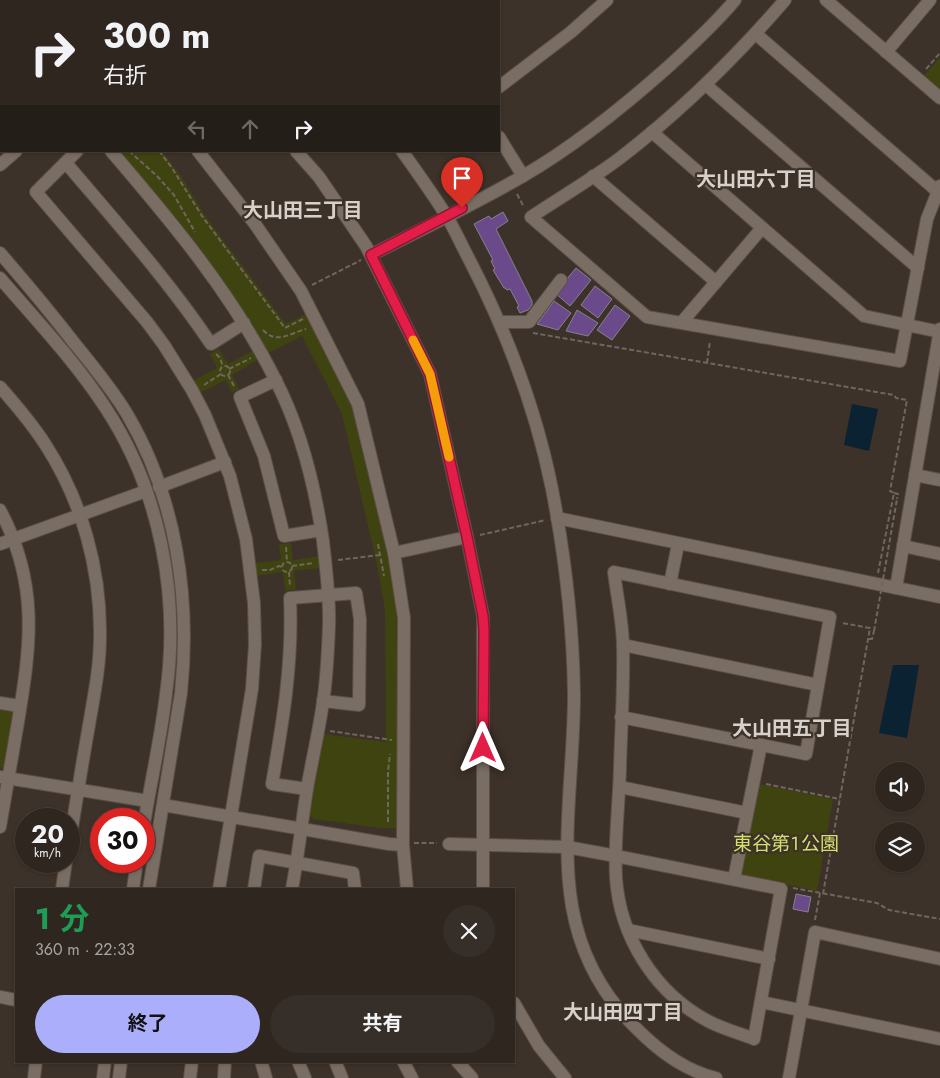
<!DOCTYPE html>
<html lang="ja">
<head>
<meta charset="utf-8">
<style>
  :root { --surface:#2e261f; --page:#362e28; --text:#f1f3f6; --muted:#a7a5a4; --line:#49433d; --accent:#abaffb }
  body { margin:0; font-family:Jost,"Noto Sans JP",sans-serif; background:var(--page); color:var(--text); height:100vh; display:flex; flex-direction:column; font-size:19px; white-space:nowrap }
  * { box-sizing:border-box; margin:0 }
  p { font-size:16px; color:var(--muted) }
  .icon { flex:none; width:28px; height:28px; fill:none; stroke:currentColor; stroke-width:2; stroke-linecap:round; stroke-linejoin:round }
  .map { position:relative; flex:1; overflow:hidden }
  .drawer { position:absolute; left:15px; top:888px; width:500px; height:175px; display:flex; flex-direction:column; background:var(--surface); border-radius:0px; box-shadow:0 1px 4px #0004,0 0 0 1px var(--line) }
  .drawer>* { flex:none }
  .top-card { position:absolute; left:0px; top:0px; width:500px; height:152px; box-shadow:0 1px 4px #0004,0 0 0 1px var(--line); background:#2e261f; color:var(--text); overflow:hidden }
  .tools { position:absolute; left:875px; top:762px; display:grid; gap:10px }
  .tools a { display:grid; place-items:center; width:50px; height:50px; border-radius:50%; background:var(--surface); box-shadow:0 1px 4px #0004,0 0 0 1px var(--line); font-size:25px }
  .speed { position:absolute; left:15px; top:808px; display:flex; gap:10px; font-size:25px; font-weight:700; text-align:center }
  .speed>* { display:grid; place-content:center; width:65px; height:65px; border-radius:50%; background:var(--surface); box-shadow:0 1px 4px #0004,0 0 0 1px var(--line); line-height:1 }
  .speed small { font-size:12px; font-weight:400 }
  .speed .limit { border:8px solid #d22; background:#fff; color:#111 }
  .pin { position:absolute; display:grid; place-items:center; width:42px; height:42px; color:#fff; margin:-51px -21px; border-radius:50% 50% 50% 0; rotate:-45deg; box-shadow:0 0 5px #0007 }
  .pin .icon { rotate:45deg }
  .me { position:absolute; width:55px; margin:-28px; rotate:0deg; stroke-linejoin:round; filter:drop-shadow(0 0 4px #0008) }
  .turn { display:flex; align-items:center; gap:18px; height:105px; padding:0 20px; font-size:22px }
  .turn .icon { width:65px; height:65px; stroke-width:2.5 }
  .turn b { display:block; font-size:35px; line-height:42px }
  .lanes { display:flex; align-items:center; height:48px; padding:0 20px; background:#0003; justify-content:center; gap:25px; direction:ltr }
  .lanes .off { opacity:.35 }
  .round { display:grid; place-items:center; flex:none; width:52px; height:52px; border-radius:26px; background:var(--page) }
  .head { display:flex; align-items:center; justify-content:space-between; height:85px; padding:0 20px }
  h1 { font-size:30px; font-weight:700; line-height:38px; color:#1e9e55 }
  .action { display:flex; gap:10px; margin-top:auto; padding:10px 20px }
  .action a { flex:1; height:58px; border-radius:30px; background:var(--accent); color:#111; font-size:20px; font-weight:700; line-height:58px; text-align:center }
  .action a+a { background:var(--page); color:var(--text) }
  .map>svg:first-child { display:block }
</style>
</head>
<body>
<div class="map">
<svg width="940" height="1078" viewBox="0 0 940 1078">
  <rect width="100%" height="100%" fill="#3d3229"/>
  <!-- green -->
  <g fill="#3e4310">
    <polygon points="940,57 940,92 923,77"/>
    <path d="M 117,151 L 162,151 L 181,176 L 206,217 L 286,324 L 307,313 L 354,409 L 387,544 L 399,621 L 397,828 L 381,828 L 313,819 L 309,814 L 323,734 L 386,742 L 385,610 L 376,560 L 342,414 L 302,336 L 268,353 C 226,280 170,217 117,151 Z"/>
    <polygon points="219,349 228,364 254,350 259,359 232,375 239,389 232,392 226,380 199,393 193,381 217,368 210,354"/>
    <polygon points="291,543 293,560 320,556 320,568 294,571 296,589 285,591 283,572 256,576 254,563 281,560 279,544"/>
    <polygon points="0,707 14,710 5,768 0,767"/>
    <polygon points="758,784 833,799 817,891 743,875 740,871"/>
  </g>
  <!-- water -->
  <g fill="#0a2232">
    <polygon points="852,404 878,409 869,451 844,445"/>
    <polygon points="893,665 919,665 907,738 879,733"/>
  </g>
  <!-- building -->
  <g fill="#6a4a8b" stroke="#87818f">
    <polygon points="0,38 1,39 0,104"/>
    <polygon points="503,212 508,221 496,229 532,301 532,305 528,310 520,313 517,307 519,306 510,289 507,290 505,288 504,288 493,270 495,269 491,261 493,260 474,224 489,216 491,219"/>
    <polygon points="576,268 591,280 570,306 555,293"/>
    <polygon points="595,286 612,299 598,318 581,305"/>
    <polygon points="554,301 571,313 558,330 537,324"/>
    <polygon points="615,305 630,316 612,340 597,330"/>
    <polygon points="577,310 598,323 588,336 566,331"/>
    <polygon points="796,894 811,897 808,912 793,909"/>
  </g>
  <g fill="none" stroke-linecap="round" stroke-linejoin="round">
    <defs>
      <g id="minor">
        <polyline points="45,0 47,1"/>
        <polyline points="135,0 137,1"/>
        <polyline points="276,0 277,1"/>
        <polyline points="395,0 396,1"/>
        <path d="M 785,0 C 735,58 681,111 620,158 C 592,179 561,197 531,217 L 647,317 L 900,361 L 927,219 L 940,186"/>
        <polyline points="826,0 940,98"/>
        <polyline points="488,1 490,0"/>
        <polyline points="0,21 1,22"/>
        <polyline points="756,34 937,191"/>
        <polyline points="886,52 930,0"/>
        <polyline points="706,85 918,268"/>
        <polyline points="499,87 571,32 607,0"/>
        <polyline points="652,132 864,316 940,332"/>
        <polyline points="499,137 523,176"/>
        <polyline points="77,151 36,192 147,322 164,345 192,390 205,415 230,476 246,539 254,603 255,644 252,689 219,889"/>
        <path d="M 111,151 C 172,222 233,295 275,379 C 301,429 315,486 323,541 C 326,569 330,597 329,626 C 328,651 327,677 323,702 C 319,731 312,760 307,789 C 302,822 298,856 292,889"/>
        <polyline points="198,151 255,224 301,291 358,404 394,553 404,618 403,845 407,889"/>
        <polyline points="296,151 319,177 366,246 430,374 467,537 483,616 483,889"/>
        <path d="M 402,151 C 417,172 432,193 446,215 C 455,230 462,246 470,261 C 507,333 536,409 552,489 C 565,556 573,625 574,694 C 574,817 537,933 638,1030 C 659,1051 686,1071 716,1078"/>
        <path d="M 66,163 C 116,222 168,280 211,344 L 244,323"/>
        <polyline points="0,165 16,151"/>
        <polyline points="593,176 716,282"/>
        <path d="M 0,253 C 26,283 51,313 75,344 C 93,366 112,389 127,414 C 176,497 191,598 181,693 L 149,889"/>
        <path d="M 371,255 C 422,229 473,205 523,176 C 575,146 623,107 668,67 C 691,46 715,24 735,0"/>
        <path d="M 0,278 C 36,320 75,361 105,407 C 160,490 180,596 166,694 C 161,737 151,781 144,824"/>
        <polyline points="499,322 529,322 561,280"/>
        <polyline points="682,322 762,228"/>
        <polyline points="276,380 240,397 264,456 284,536 321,530"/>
        <path d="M 0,387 C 16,405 32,424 45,444 C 82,501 101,569 100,637 C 100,669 93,700 88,731 C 81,770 75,809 69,847"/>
        <polyline points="915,475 940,480"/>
        <polyline points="159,487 225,462"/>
        <path d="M 0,510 C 39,583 31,644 18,722 C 12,757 6,792 0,827"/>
        <polyline points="557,518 940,597"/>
        <polyline points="0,544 146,491"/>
        <polyline points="903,546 940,554"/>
        <polyline points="394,553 467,537"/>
        <polyline points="670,584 678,544"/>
        <polyline points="896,588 940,329"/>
        <polyline points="623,645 818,685"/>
        <polyline points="0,703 20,706"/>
        <polyline points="0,777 148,801"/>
        <polyline points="620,787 747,813"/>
        <path d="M 307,789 L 272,784 C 283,721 293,662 290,598 L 356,593 L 360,619 L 359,705 L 323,701"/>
        <polyline points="163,805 389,844 403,845"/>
        <path d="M 449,844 L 567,847 L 616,856 L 781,889 L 754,1039 C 739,1033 723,1029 708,1021 C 655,993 620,937 616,878 C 614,842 619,805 620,768 C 621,728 624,688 623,647 C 623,623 617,597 614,572 L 830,617 L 806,754 L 621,717"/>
        <polyline points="734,879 761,745"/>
        <polyline points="62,889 66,861"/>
        <polyline points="133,889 137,861"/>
        <polyline points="254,889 259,856 353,873 355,889"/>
        <polyline points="628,930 769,959"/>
        <polyline points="0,997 16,1000"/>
        <polyline points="761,1002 940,1039"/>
        <polyline points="514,1003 539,1046 565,1078"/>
        <polyline points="261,1061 266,1078"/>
        <polyline points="298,1061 305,1078"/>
        <polyline points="335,1061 342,1078"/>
        <polyline points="403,1061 412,1078"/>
        <polyline points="457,1061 472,1078"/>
        <polyline points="34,1078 36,1061"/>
        <polyline points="103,1078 105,1061"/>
        <polyline points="119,1078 121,1061"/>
        <polyline points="190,1078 192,1061"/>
        <polyline points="224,1078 225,1061"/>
        <polyline points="789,1078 815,932 940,959"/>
      </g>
    </defs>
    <!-- minor casing -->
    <use href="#minor" stroke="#5a5049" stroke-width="14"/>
    <!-- path -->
    <g stroke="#6f665e" stroke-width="2" stroke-dasharray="5 2.5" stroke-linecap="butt">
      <polyline points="0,1 1,2"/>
      <polyline points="372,1 373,0"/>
      <polyline points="926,69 940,53"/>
      <polyline points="129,151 157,176 174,195 195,232"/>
      <polyline points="159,151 172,168 202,216 285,328 303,319"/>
      <polyline points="517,194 524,207"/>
      <polyline points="312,285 361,260"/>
      <path d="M 263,330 C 277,345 290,333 306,329"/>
      <polyline points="533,333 894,395 896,398 907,400 890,491 894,493 878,573"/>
      <polyline points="216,354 220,358 223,367"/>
      <polyline points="707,363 710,341"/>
      <circle cx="225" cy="371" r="5"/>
      <polyline points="229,369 251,358"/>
      <polyline points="228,375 234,386"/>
      <polyline points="204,385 221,374"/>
      <polyline points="894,493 898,494 897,499"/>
      <polyline points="480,535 546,520"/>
      <polyline points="378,544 384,576"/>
      <polyline points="286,547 287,562"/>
      <polyline points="338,560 380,555"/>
      <circle cx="287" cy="567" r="5"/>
      <polyline points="292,566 314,563"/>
      <polyline points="262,570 270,570 279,566 282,567"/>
      <polyline points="289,572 290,587"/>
      <polyline points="869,639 872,639 874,631"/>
      <polyline points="330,731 392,740"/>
      <polyline points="766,784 840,799"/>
      <polyline points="388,822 388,771 390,754"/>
      <polyline points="414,843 437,843"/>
      <polyline points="793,888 877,903 889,910 940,919"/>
      <polyline points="823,894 870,628 842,623"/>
      <polyline points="815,920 820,893"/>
    </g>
    <!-- minor -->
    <use href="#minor" stroke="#7a6d63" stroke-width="12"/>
    <!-- path-bridge -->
    <polyline stroke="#6f665e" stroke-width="2" stroke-dasharray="5 2.5" stroke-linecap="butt" points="874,631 897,499"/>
  </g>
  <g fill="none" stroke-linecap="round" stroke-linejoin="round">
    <defs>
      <polyline id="route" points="462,208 371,255 430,374 467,537 483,616 484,631 483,748"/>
    </defs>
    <!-- route casing -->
    <use href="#route" stroke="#92132f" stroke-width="12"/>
    <!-- route -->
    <use href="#route" stroke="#e11d48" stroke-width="9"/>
    <!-- slow -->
    <polyline stroke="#f59e0b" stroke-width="9" points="413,340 430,374 449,457"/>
  </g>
  <g text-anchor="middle" stroke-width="4.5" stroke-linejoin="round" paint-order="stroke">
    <!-- park labels -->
    <g font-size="19" fill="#d4df6f" stroke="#3d3229">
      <text x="786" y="850">東谷第１公園</text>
    </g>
    <!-- neighbourhood labels -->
    <g font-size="20" font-weight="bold" fill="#d8d1cb" stroke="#3d3229">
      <text x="756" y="186">大山田六丁目</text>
      <text x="303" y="217">大山田三丁目</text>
      <text x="792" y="735">大山田五丁目</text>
      <text x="623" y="1019">大山田四丁目</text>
    </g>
  </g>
</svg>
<div class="tools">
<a><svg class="icon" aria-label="sound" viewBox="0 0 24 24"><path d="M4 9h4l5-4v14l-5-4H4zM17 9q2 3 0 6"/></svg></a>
<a><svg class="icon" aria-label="layers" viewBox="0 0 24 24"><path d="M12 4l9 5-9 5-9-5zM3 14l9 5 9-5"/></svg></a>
</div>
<div class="speed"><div>20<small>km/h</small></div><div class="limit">30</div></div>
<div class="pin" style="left:462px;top:208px;background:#d93025"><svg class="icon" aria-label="arrive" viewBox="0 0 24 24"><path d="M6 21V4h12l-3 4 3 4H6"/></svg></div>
<svg class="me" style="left:483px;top:748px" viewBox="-20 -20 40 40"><path d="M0-17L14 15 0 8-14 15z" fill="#e11d48" stroke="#fff" stroke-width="4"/></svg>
<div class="top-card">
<div class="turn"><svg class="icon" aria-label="right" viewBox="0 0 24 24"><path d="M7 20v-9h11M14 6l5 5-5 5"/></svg><div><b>300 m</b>右折</div></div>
<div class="lanes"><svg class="icon off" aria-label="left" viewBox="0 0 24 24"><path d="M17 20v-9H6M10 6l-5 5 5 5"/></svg><svg class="icon off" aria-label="ahead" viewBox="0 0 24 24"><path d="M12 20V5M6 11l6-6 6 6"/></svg><svg class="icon" aria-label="right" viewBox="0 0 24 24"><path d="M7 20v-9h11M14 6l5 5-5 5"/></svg></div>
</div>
<section class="drawer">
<div class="head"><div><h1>1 分</h1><p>360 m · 22:33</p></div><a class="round"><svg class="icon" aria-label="close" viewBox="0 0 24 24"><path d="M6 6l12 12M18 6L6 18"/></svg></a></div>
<div class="action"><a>終了</a><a>共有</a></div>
</section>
</div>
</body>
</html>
